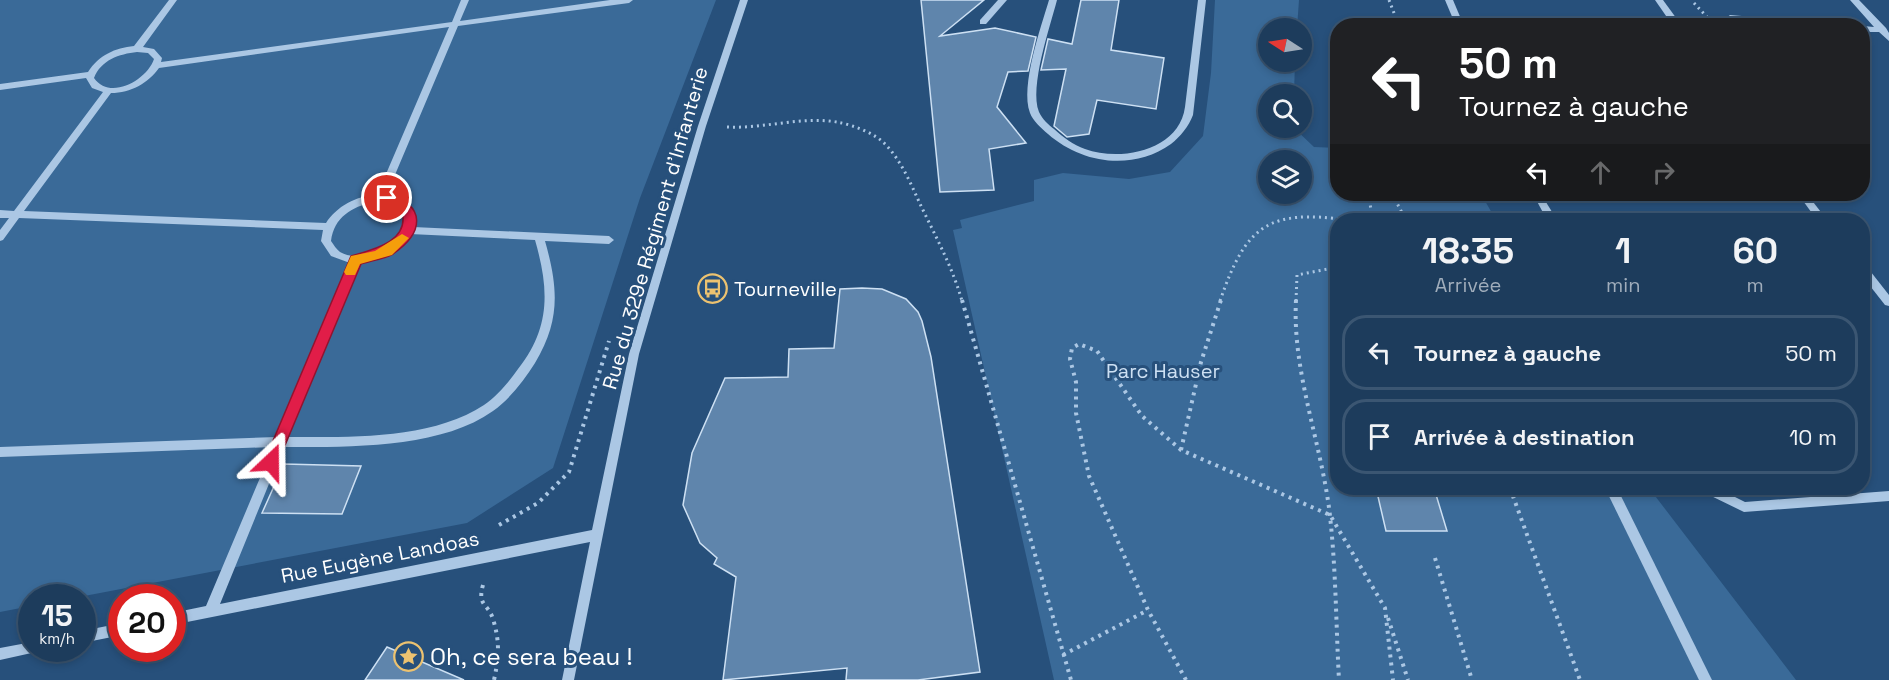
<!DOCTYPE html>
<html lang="fr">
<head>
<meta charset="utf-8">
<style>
  :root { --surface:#1d3c5c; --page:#2a4765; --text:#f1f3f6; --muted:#a0adbb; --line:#3b5672 }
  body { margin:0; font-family:"Space Grotesk",sans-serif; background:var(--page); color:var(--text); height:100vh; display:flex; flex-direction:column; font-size:22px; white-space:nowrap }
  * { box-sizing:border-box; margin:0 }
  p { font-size:20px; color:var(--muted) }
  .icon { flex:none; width:33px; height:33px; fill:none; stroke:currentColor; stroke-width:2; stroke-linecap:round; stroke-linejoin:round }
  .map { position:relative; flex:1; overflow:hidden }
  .drawer { position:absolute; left:1330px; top:213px; width:540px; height:282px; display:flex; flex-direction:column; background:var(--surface); border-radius:24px; box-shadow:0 3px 9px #0003,0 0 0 2px var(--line) }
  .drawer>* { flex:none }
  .hud { position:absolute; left:1330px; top:18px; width:540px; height:183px; border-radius:24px; box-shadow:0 3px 9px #0003,0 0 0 2px var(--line); background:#202124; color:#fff; overflow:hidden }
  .needle { width:39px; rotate:282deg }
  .tools { position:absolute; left:1258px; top:18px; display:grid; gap:12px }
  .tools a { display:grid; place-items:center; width:54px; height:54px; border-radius:50%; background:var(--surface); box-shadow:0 3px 9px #0003,0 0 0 2px var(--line); font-size:30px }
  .speed { position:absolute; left:18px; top:584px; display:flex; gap:12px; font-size:30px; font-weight:700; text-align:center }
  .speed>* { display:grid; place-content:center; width:78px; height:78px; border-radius:50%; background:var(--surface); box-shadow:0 3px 9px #0003,0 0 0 2px var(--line); line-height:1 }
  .speed small { font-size:15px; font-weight:400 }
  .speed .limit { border:9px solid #d22; background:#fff; color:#111 }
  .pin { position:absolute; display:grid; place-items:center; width:51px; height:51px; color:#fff; margin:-26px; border:3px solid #fff; border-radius:50%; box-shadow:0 2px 6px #0007 }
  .me { position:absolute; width:66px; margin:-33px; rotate:23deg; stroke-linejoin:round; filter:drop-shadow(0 0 4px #0008) }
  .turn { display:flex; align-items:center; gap:21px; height:126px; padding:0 30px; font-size:27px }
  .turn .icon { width:78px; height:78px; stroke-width:2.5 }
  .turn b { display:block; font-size:42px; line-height:51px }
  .lanes { display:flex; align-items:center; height:57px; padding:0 30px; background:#0003; justify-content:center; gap:30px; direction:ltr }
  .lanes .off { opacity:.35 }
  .eta { display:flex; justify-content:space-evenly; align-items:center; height:102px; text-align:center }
  .eta b { font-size:36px; font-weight:800; line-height:42px }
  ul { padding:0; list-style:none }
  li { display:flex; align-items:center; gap:18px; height:75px; margin:0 12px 9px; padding:0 18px; border:3px solid var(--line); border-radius:24px }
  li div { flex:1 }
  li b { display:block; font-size:22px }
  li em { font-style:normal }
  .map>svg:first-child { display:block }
</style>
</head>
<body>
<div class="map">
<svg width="1889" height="680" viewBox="0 0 1889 680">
  <rect width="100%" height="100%" fill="#27507b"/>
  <!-- green -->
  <g fill="#3a6a98" fill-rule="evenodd">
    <polygon points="0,0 716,0 640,198 553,468 467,523 79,597 32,597 31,606 0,612"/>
    <path d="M 1215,0 L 1299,0 L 1297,28 L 1269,28 L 1269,62 L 1295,62 L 1294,94 L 1269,94 L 1269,128 L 1294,128 L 1314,147 L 1338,148 L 1338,194 L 1481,194 L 1496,220 L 1338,220 L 1338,488 L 1649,488 L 1796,680 L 1054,680 L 953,230 L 962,228 L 960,220 L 1034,201 L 1034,180 L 1063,173 L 1129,179 L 1170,172 L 1203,136 L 1211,73 ZM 1269,160 L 1302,160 L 1302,194 L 1269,194 Z"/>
  </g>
  <!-- building -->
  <g fill="#5f85ac" stroke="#cde0f3" stroke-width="1.5">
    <polygon points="921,0 984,0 940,36 995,28 1036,37 1028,71 1008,72 997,107 1026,143 989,149 994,190 940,192"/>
    <polygon points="1081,0 1119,0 1111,50 1164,58 1156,109 1097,100 1089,134 1067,137 1054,126 1066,69 1041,70 1048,39 1072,44"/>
    <polygon points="862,288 882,289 906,299 918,312 922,321 931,357 980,672 918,680 846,680 847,668 723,680 736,577 714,564 717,558 700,543 683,505 692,453 725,378 788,377 789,349 834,348 840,289"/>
    <polygon points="284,464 361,466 342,514 262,513"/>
    <polygon points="1376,488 1434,488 1447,531 1386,531"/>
    <polygon points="387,647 464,680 365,680"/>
  </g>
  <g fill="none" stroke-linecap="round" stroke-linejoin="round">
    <!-- path-far1 -->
    <g stroke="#abc7e4" stroke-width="3" stroke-dasharray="2 4" stroke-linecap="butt">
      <polyline points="1389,0 1399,26"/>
      <polyline points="1694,3 1707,17"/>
      <path d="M 727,127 C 763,129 801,116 837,122 C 853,125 875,133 886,145 C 903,163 912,187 922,208 C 937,239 953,269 962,301"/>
      <polyline points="1373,194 1370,204 1373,220"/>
      <polyline points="1392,194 1406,220"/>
      <path d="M 1220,301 C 1246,225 1268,209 1348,220"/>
      <polyline points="1296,301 1297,275 1338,267"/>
    </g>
    <!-- path -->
    <g stroke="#abc7e4" stroke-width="4" stroke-dasharray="3 5" stroke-linecap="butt">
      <polyline points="962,300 1071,680"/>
      <path d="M 1296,300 C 1292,373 1322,444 1330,516 C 1336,570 1336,626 1339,680"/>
      <polyline points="1181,450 1201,362 1221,300"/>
      <polyline points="1510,488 1580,680"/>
      <polyline points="499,525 538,503 569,472 609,341"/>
      <polyline points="1435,558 1472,680"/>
      <path d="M 483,585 C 477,606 488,603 493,619 C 500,642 499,657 494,680"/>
      <polyline points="1388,618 1408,680"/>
      <polyline points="1063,655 1148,610"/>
      <polyline points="1186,680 1148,610 1089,476 1076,413 1076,382 1070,359 1072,348 1079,344 1097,351 1142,416 1181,450 1330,515 1385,608 1393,680"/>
    </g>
    <!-- minor -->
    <g fill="#abc7e4" fill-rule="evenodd">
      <path d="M 169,0 L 177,0 L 143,47 L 154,49 L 162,58 L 161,62 L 452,22 L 461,0 L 469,0 L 460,21 L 610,0 L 633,0 L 629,3 L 458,26 L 386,196 L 397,198 L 411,206 L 415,223 L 413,227 L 609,236 L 614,240 L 609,244 L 545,241 C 558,287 561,320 535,363 C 524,380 510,399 493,411 C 440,449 347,447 284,447 L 220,604 L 592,530 L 629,354 L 698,126 L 740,0 L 748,0 L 706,126 L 639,354 L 574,680 L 562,680 L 590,542 L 172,625 L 172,613 L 206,606 L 273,447 L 0,457 L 0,447 L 277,437 L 350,263 L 331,256 L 321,241 L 323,230 L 19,218 L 3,240 L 0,241 L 0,230 L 9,218 L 0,218 L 0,210 L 14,211 L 103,92 L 92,88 L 86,78 L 0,90 L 0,84 L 88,72 C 99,55 115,48 134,46 ZM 449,27 L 377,195 C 357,195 336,207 326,223 L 24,211 L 111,93 C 131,93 148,83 159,68 ZM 137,52 L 148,53 L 154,59 C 147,80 110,101 94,78 C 101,60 119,54 137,52 ZM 373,202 L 392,203 L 403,211 C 404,215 405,221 404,225 C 398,248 360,264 340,252 C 336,249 334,245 331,241 C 334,217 352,207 373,202 ZM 410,234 L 535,240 C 549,289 551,327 518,369 C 509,382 497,396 484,405 C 431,440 349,437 288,437 L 360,263 C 379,261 401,252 410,234 Z"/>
      <polygon points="998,0 1007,0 986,24 980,24 980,20"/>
      <path d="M 1049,0 L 1057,0 C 1050,27 1029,87 1039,112 C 1042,119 1049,125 1054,129 C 1063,137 1073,145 1085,149 C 1120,162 1179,151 1185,107 L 1198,0 L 1206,0 L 1193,115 C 1189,126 1180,137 1171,144 C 1133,171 1082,164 1048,134 C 1041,128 1033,121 1030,113 C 1020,86 1041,27 1049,0 Z"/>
      <polygon points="1445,0 1453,0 1464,26 1456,26"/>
      <polygon points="1655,0 1663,0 1682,26 1673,26"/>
      <polygon points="1850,0 1859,0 1886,28 1889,33 1889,41 1879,32 1863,32 1863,26 1874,27"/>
      <polygon points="1730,15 1826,23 1830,26 1788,26 1727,20 1726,18"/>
      <polygon points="1533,194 1541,194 1557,220 1547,220"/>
      <polygon points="1798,194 1807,194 1827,220 1817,220"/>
      <polygon points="1863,266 1867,267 1889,295 1889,306 1885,305 1863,277"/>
      <polygon points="1605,488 1617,488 1712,680 1699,680"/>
      <polygon points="1701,488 1717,488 1745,502 1889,491 1889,501 1744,512 1703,492"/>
      <polygon points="122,623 122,635 82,643 82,631"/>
      <polygon points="32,642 32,648 38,648 36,652 0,660 0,648"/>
    </g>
  </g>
  <!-- route -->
  <path fill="#e11d48" stroke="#92132f" stroke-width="1.5" d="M 387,194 C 427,205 424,233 393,254 C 384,259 370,261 361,264 L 278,462 L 276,467 L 271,469 L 266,467 L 264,462 L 351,256 C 372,250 410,242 402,211 L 381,198 Z"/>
  <!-- slow -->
  <polygon fill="#f59e0b" points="402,234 409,238 392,255 360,264 355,275 346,275 344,272 351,256 375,251"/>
  <!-- icons -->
  <defs>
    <symbol id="bus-ring" viewBox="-11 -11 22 22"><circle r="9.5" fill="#27507b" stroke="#ecc270" stroke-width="1.5"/><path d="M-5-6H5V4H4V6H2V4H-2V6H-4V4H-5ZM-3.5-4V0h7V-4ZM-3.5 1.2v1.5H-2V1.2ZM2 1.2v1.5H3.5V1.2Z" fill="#ecc270"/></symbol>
    <symbol id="sight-ring" viewBox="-11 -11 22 22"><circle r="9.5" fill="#27507b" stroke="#ecc270" stroke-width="1.5"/><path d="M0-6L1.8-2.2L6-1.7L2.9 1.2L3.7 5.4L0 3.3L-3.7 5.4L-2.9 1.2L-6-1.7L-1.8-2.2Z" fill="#ecc270"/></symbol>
  </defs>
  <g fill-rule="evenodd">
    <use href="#bus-ring" x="696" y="272" width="33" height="33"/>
    <use href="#sight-ring" x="392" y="640" width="33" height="33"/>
  </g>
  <g text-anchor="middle" stroke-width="6" stroke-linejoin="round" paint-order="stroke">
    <!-- street labels -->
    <g font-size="20" fill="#fff" stroke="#27507b">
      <text transform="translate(655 228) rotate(-74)" y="7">Rue du 329e Régiment d'Infanterie</text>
      <text transform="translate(380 557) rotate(-11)" y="7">Rue Eugène Landoas</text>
    </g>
    <!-- poi labels -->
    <g font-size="20" fill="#fff" stroke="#27507b" text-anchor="start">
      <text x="734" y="296">Tourneville</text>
    </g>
    <!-- park labels -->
    <g font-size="20" fill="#cde0f3" stroke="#27507b">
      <text x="1163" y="378">Parc Hauser</text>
    </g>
    <!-- near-poi labels -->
    <g font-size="24" fill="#fff" stroke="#27507b" text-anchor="start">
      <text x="430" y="665">Oh, ce sera beau !</text>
    </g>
  </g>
</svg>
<div class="tools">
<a><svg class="needle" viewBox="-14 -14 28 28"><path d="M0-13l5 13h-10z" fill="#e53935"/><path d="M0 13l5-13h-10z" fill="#a0adbb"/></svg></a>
<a><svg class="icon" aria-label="search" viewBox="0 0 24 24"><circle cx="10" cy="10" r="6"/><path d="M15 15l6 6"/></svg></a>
<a><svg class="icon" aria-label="layers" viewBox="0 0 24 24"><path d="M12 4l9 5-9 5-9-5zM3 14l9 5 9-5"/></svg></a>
</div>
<div class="speed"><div>15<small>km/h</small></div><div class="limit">20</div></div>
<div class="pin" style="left:387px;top:198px;background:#d93025"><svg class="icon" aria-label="arrive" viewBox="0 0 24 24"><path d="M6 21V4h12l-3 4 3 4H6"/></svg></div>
<svg class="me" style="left:271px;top:462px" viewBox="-20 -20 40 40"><path d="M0-17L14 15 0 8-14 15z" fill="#e11d48" stroke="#fff" stroke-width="4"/></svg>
<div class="hud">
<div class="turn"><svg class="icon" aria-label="left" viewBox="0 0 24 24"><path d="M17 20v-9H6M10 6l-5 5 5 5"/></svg><div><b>50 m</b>Tournez à gauche</div></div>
<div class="lanes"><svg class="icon" aria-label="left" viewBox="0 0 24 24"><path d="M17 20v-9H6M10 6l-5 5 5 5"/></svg><svg class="icon off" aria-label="ahead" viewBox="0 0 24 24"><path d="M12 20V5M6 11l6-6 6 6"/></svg><svg class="icon off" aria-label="right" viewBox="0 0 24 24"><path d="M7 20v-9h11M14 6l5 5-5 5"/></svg></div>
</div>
<section class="drawer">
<div class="eta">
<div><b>18:35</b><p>Arrivée</p></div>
<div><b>1</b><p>min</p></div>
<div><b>60</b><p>m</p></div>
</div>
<ul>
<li><svg class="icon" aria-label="left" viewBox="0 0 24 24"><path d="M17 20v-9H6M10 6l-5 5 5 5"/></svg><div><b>Tournez à gauche</b></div><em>50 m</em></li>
<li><svg class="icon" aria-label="arrive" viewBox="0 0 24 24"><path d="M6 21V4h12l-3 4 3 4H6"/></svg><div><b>Arrivée à destination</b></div><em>10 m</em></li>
</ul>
</section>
</div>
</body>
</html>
